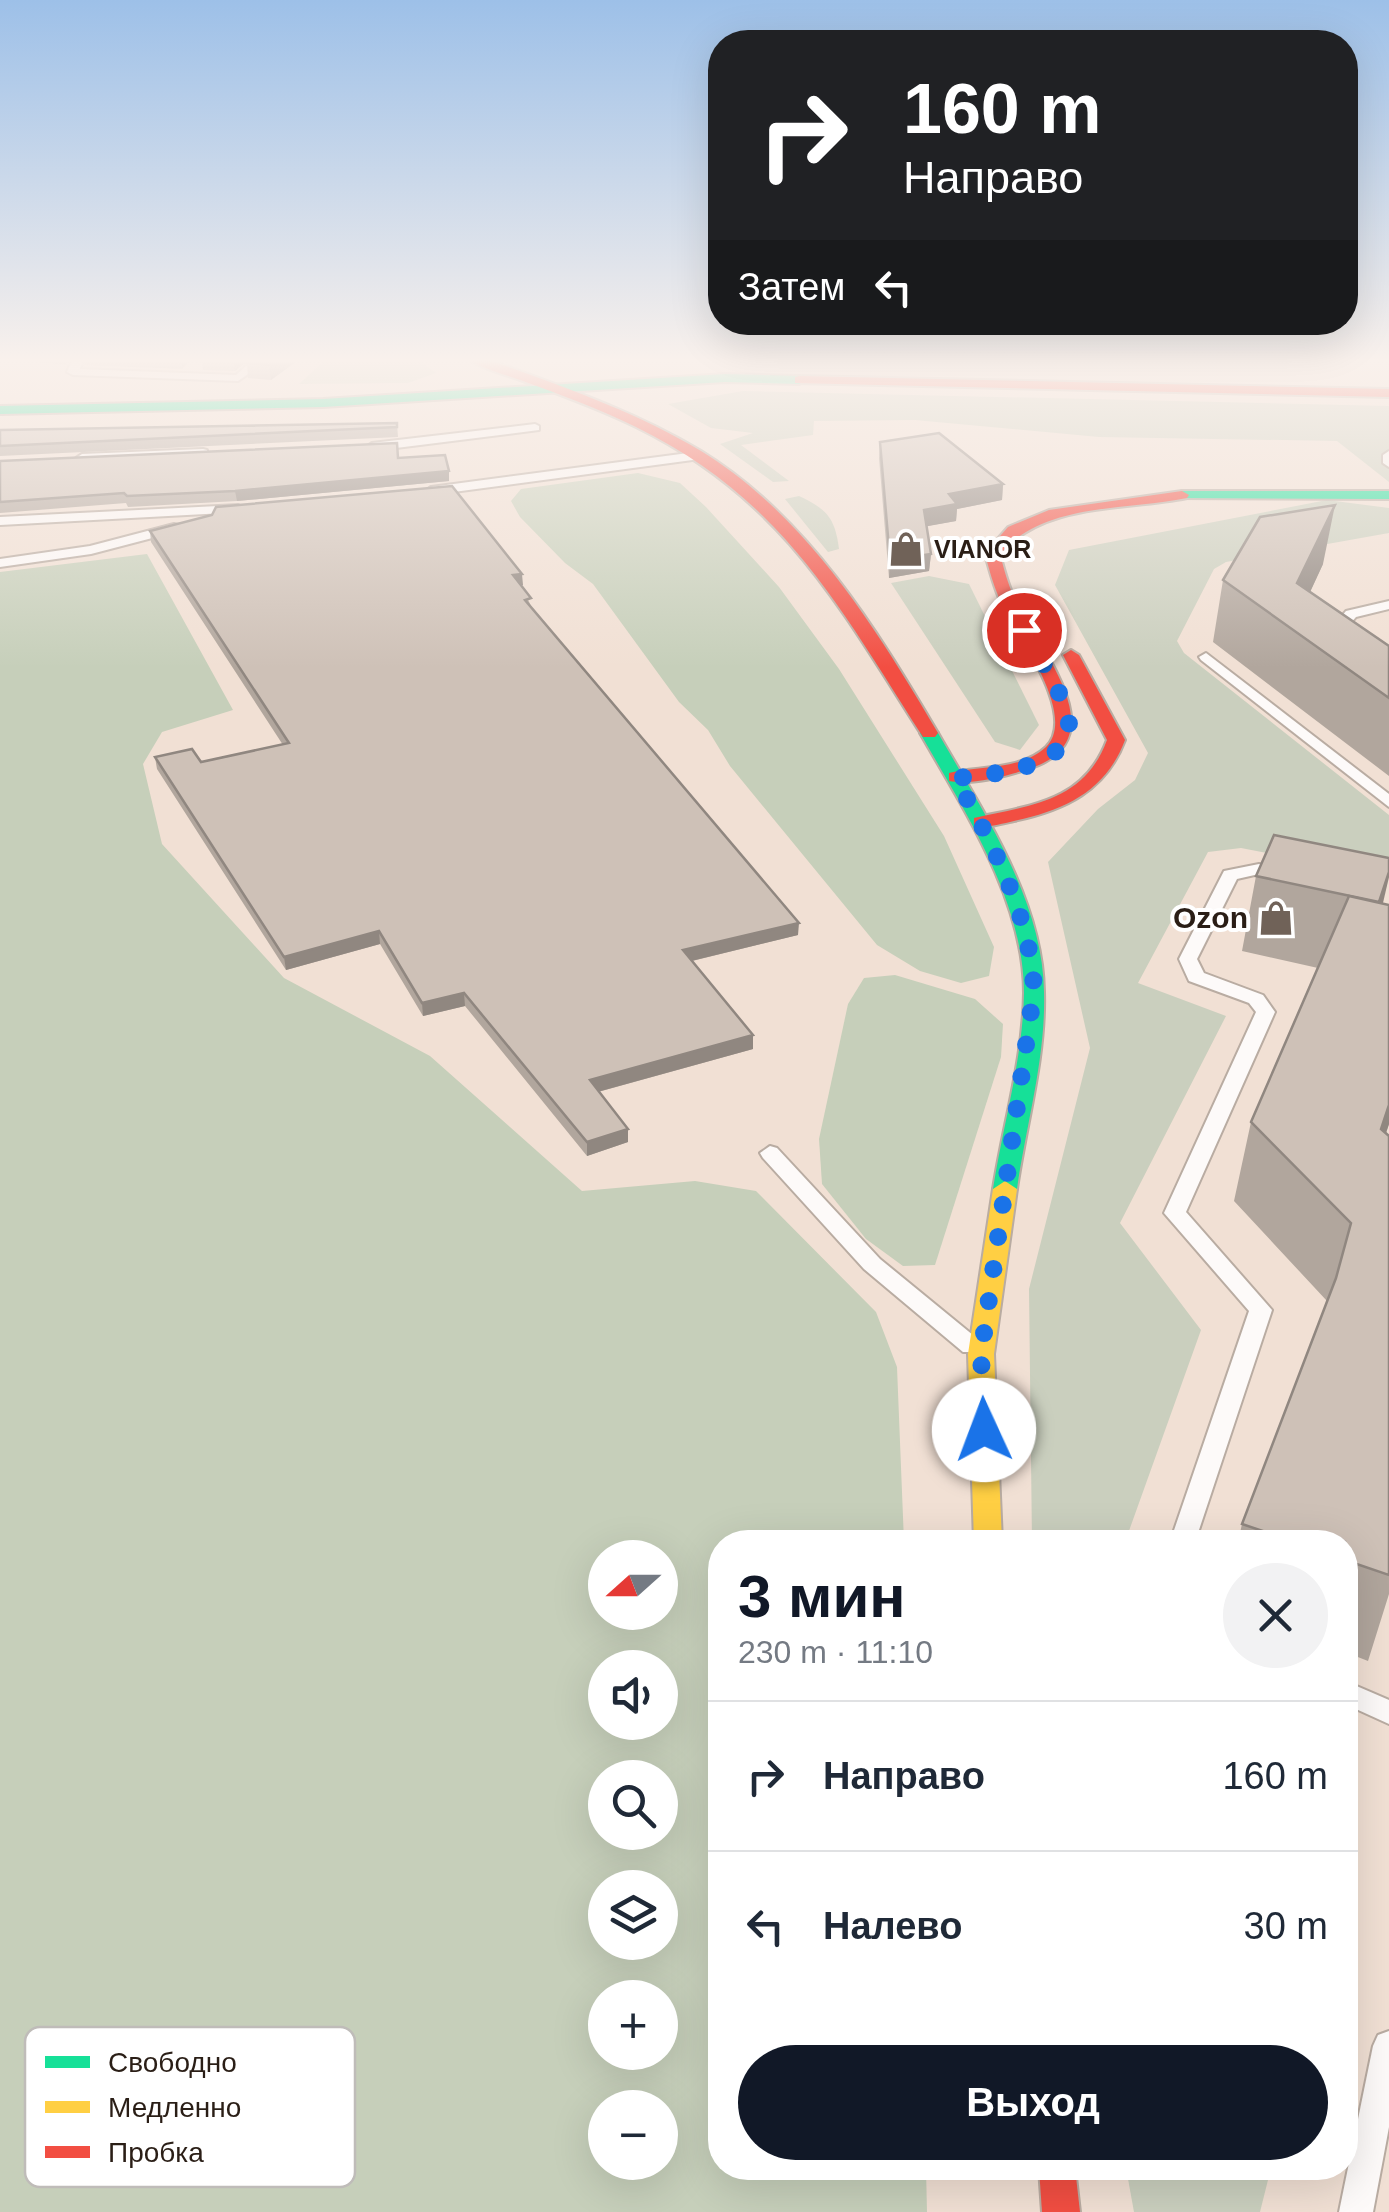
<!DOCTYPE html>
<html lang="ru">
<head>
<meta charset="utf-8">
<style>
  :root { --surface:#fff; --page:#f2f2f3; --text:#1f2937; --muted:#747a83; --line:#e0e1e3; --accent:#111827 }
  body { margin:0; font-family:Helvetica,sans-serif; background:var(--page); color:var(--text); height:100vh; display:flex; flex-direction:column; font-size:38px; white-space:nowrap }
  * { box-sizing:border-box; margin:0 }
  p { font-size:32px; color:var(--muted) }
  .icon { flex:none; width:55px; height:55px; fill:none; stroke:currentColor; stroke-width:2; stroke-linecap:round; stroke-linejoin:round }
  .map { position:relative; flex:1; overflow:hidden }
  .drawer { position:absolute; left:708px; top:1530px; width:650px; height:650px; display:flex; flex-direction:column; background:var(--surface); border-radius:40px; box-shadow:0 10px 40px #0002 }
  .drawer>* { flex:none }
  .banner { position:absolute; left:708px; top:30px; width:650px; height:305px; border-radius:40px; box-shadow:0 10px 40px #0002; background:#202124; color:#fff; overflow:hidden }
  .needle { width:65px; rotate:249deg }
  .tools { position:absolute; left:588px; top:1540px; display:grid; gap:20px }
  .tools a { display:grid; place-items:center; width:90px; height:90px; border-radius:50%; background:var(--surface); box-shadow:0 10px 40px #0002; font-size:50px }
  .pin { position:absolute; display:grid; place-items:center; width:85px; height:85px; color:#fff; margin:-42px; border:5px solid #fff; border-radius:50%; box-shadow:0 2px 10px #0007 }
  .me { position:absolute; width:110px; margin:-55px; rotate:358deg; stroke-linejoin:round; filter:drop-shadow(0 0 8px #0008) }
  .turn { display:flex; align-items:center; gap:35px; height:210px; padding:0 30px; font-size:45px }
  .turn .icon { width:130px; height:130px; stroke-width:2.5 }
  .turn b { display:block; font-size:70px; line-height:85px }
  .then { display:flex; align-items:center; height:95px; padding:0 30px; background:#0003; gap:20px; font-size:38px }
  .round { display:grid; place-items:center; flex:none; width:105px; height:105px; border-radius:52px; background:var(--page) }
  .overview { display:flex; align-items:center; justify-content:space-between; height:170px; padding:0 30px }
  h1 { font-size:60px; font-weight:700; line-height:75px; color:var(--accent) }
  .button { display:flex; gap:20px; margin-top:auto; padding:20px 30px }
  .button a { flex:1; height:115px; border-radius:60px; background:var(--accent); color:#fff; font-size:40px; font-weight:700; line-height:115px; text-align:center }
  ul { padding:0; list-style:none }
  li { display:flex; align-items:center; gap:30px; height:150px; padding:0 30px; border-top:2px solid var(--line) }
  li div { flex:1 }
  li b { display:block; font-size:38px }
  li em { font-style:normal }
  .map>svg:first-child { display:block }
</style>
</head>
<body>
<div class="map">
<svg width="1389" height="2212" viewBox="0 0 1389 2212">
  <rect width="100%" height="100%" fill="#f1e0d4"/>
  <!-- green -->
  <g fill="#cacfbe">
    <polygon points="743,391 1389,406 1389,482 1337,441 1099,437 915,420 814,421 813,435 741,445 789,481 773,482 720,444 753,433 711,428 668,404"/>
    <path d="M 799,496 C 827,509 835,518 839,549 L 828,552 L 785,499 Z"/>
    <polygon points="1327,500 1389,508 1389,533 1226,562 1214,569 1177,641 1184,653 1389,815 1389,877 1241,848 1208,852 1138,983 1226,1016 1120,1223 1201,1330 1125,1542 1032,1542 1029,1289 1090,1048 1048,862 1098,809 1135,780 1148,753 1055,585 1069,550"/>
    <polygon points="929,576 969,584 1039,725 1020,750 995,742 891,583"/>
    <polygon points="1126,2168 1271,2168 1260,2212 1134,2212"/>
  </g>
  <!-- forest -->
  <g fill="#c6cfba" fill-rule="evenodd">
    <polygon points="327,358 416,358 436,373 408,383 299,384"/>
    <polygon points="638,473 680,483 706,507 779,587 839,669 944,836 994,947 989,976 961,983 920,971 877,945 730,766 708,730 679,702 593,584 565,563 520,517 511,501 521,489"/>
    <path d="M 147,554 L 233,710 L 162,732 L 143,764 L 162,844 L 284,978 L 430,1056 L 582,1191 L 695,1181 L 756,1191 L 876,1312 L 897,1367 L 904,1542 L 720,1542 L 720,2168 L 926,2168 L 927,2212 L 0,2212 L 0,572 ZM 605,1558 L 660,1558 L 660,1612 L 605,1612 ZM 605,1668 L 660,1668 L 660,1722 L 605,1722 ZM 605,1778 L 660,1778 L 660,1832 L 605,1832 ZM 605,1888 L 660,1888 L 660,1942 L 605,1942 ZM 605,1998 L 660,1998 L 660,2052 L 605,2052 ZM 605,2108 L 660,2108 L 660,2162 L 605,2162 Z"/>
    <polygon points="895,975 975,999 1003,1024 1001,1057 935,1265 903,1266 866,1239 822,1184 819,1139 848,1004 864,978"/>
  </g>
  <g fill="none" stroke-linecap="round" stroke-linejoin="round">
    <defs>
      <g id="lane">
        <polygon points="73,358 84,358 80,369 236,375 255,358 267,361 238,381 73,375 67,372"/>
        <polygon points="535,424 539,426 539,430 372,451 366,447 372,443"/>
        <polygon points="203,449 207,450 207,456 82,462 76,458 82,454"/>
        <polygon points="1389,451 1389,467 1383,463 1383,455"/>
        <polygon points="696,452 700,453 700,459 431,495 425,491 431,487"/>
        <polygon points="238,505 244,509 243,512 0,525 0,517"/>
        <polygon points="174,524 179,525 179,531 91,554 0,567 0,559 90,546"/>
        <polygon points="1389,601 1389,609 1356,617 1349,625 1353,639 1341,642 1335,624 1346,611"/>
        <polygon points="1206,653 1389,794 1389,807 1201,660 1199,657"/>
        <polygon points="1259,864 1291,870 1294,874 1285,879 1259,874 1237,879 1197,959 1204,973 1263,995 1275,1012 1186,1212 1272,1310 1195,1542 1170,1542 1249,1311 1164,1213 1256,1012 1249,1003 1189,981 1179,959 1224,871"/>
        <polygon points="770,1146 777,1148 880,1259 979,1340 982,1346 979,1352 963,1352 864,1269 763,1158 760,1153"/>
        <polygon points="1345,1681 1389,1700 1389,1724 1345,1704"/>
        <polygon points="1389,2031 1389,2127 1373,2212 1339,2212 1373,2046 1378,2035"/>
      </g>
      <g id="fast">
        <polygon points="725,374 799,376 805,380 799,384 725,382 323,407 0,414 0,406 323,399"/>
        <polygon points="1182,491 1389,491 1389,499 1177,498 1175,495"/>
        <path d="M 929,728 L 938,733 C 982,810 1043,900 1044,992 C 1046,1058 1026,1125 1017,1189 L 1005,1197 L 993,1189 C 1003,1125 1023,1058 1024,993 C 1024,901 964,810 920,733 Z"/>
      </g>
      <polygon id="slow" points="1005,1181 1017,1189 994,1354 1002,1542 974,1542 968,1354 993,1189"/>
      <g id="jam">
        <path d="M 466,358 L 484,358 C 558,385 633,410 701,451 C 807,516 876,628 938,733 L 935,737 L 923,737 C 839,606 783,499 636,427 C 600,409 561,395 523,381 C 504,374 482,369 466,358 Z"/>
        <polygon points="799,376 1389,389 1389,397 795,383 795,377"/>
        <path d="M 1182,491 L 1189,495 L 1187,498 C 1123,511 1045,502 1000,554 C 1004,569 1008,585 1015,599 C 1040,651 1122,742 1025,770 C 1003,777 971,785 949,781 L 949,773 C 979,766 1022,770 1046,747 C 1079,715 1014,630 999,598 C 993,584 989,569 985,554 L 987,551 L 1008,527 L 1049,510 Z"/>
        <path d="M 1071,650 L 1079,655 L 1125,740 C 1106,791 1065,810 1014,821 C 1001,824 987,828 974,826 L 974,818 C 1031,805 1084,802 1107,740 L 1063,655 Z"/>
        <polygon points="1039,2168 1075,2168 1080,2212 1042,2212"/>
      </g>
    </defs>
    <!-- lane casing -->
    <use href="#lane" stroke="#b9aca2" stroke-width="4"/>
    <!-- fast casing -->
    <use href="#fast" stroke="#b9aca2" stroke-width="4"/>
    <!-- slow casing -->
    <use href="#slow" stroke="#b9aca2" stroke-width="4"/>
    <!-- jam casing -->
    <use href="#jam" stroke="#b9aca2" stroke-width="4"/>
    <!-- lane -->
    <use href="#lane" fill="#fdfaf9" fill-rule="evenodd"/>
    <!-- fast -->
    <use href="#fast" fill="#16e098" fill-rule="evenodd"/>
    <!-- slow -->
    <use href="#slow" fill="#ffcf43" fill-rule="evenodd"/>
    <!-- jam -->
    <use href="#jam" fill="#f24e42" fill-rule="evenodd"/>
  </g>
  <!-- wall -->
  <g fill="#b1a69d">
    <polygon points="0,358 70,358 66,365"/>
    <polygon points="84,358 192,358 182,369 85,365"/>
    <polygon points="201,358 251,358 235,371 203,370"/>
    <polygon points="253,358 301,358 271,380 248,378 247,363"/>
    <polygon points="397,423 398,437 0,456 0,430"/>
    <polygon points="880,442 1003,484 1002,500 957,509 956,521 927,526 931,554 929,571 889,578 879,458"/>
    <polygon points="398,458 449,471 449,481 237,501 128,507 126,503 0,513 0,461"/>
    <polygon points="212,515 523,585 521,585 532,608 798,935 692,961 753,1049 598,1092 628,1142 587,1156 465,1006 423,1016 380,944 286,970 157,769 155,757 201,762 283,745 151,542 150,531"/>
    <polygon points="1323,564 1310,592 1389,646 1389,776 1213,642 1223,580"/>
    <polygon points="1256,876 1389,905 1389,1124 1386,1133 1389,1136 1389,1594 1368,1661 1345,1652 1345,1542 1238,1542 1242,1524 1327,1301 1234,1201 1251,1122 1318,968 1242,951"/>
  </g>
  <!-- shaded-wall -->
  <g fill="#908780">
    <polygon points="181,358 192,358 182,369"/>
    <polygon points="233,358 251,358 235,371"/>
    <polygon points="278,358 301,358 271,380 269,365"/>
    <polygon points="449,471 449,481 237,501 235,491"/>
    <polygon points="1003,484 1002,500 957,509 956,521 923,527 924,510 949,494"/>
    <polygon points="1335,505 1323,564 1293,629 1297,583"/>
    <polygon points="931,554 929,571 889,578 890,560"/>
    <polygon points="522,574 523,585 513,586 513,575"/>
    <polygon points="1389,872 1389,877 1376,933 1379,902"/>
    <polygon points="799,923 798,935 683,963 683,950"/>
    <polygon points="379,931 380,944 286,970 284,957"/>
    <polygon points="464,993 465,1006 423,1016 422,1003"/>
    <polygon points="753,1035 753,1049 590,1094 590,1080"/>
    <polygon points="1389,1105 1389,1124 1360,1209 1381,1129"/>
    <polygon points="628,1129 628,1142 587,1156 587,1142"/>
  </g>
  <!-- building -->
  <g fill="#cec1b7" stroke="#908780" stroke-width="2.5">
    <polygon points="253,358 278,358 269,365 247,363"/>
    <polygon points="397,423 397,427 0,446 0,430"/>
    <polygon points="939,433 1003,484 949,494 957,504 924,510 931,554 890,560 880,442"/>
    <polygon points="397,443 398,458 445,455 449,471 235,491 127,496 124,493 0,502 0,461"/>
    <polygon points="452,486 522,574 513,575 531,598 525,600 799,923 683,950 753,1035 590,1080 628,1129 587,1142 464,993 422,1003 379,931 284,957 155,757 192,749 201,762 289,743 150,531 212,515 216,507"/>
    <polygon points="1335,505 1297,583 1389,646 1389,698 1223,580 1260,517"/>
    <polygon points="1274,835 1389,858 1389,872 1379,902 1256,876"/>
    <polygon points="1349,896 1389,905 1389,1105 1381,1129 1389,1136 1389,1575 1345,1560 1345,1542 1295,1542 1242,1524 1336,1278 1351,1223 1251,1122"/>
  </g>
  <!-- sky -->
  <linearGradient id="sky" x2="0" y2="1"><stop stop-color="#9dc0e8"/><stop offset="0.54" stop-color="#f9f1ec"/><stop offset="1" stop-color="#f9f1ec" stop-opacity="0"/></linearGradient>
  <rect width="1389" height="668" fill="url(#sky)"/>
  <g fill="none" stroke-linecap="round" stroke-linejoin="round">
    <!-- route -->
    <path stroke="#1a73e8" stroke-width="18" stroke-dasharray="0 32.4" d="M 984,1430 L 981,1354 L 1034,990 C 1031,917 991,839 955,778 C 988,775 1084,768 1067,713 C 1058,684 1038,656 1024,630"/>
  </g>
  <!-- icons -->
  <defs>
    <symbol id="shop-bare" viewBox="-9 -9 18 18"><path d="M-5-2.5h2.3a2.7 3.5 0 0 1 5.4 0H5L5.5 6h-11ZM-1.5-2.5h3a1.5 2.3 0 0 0-3 0Z" fill="#706258" stroke="#fff" stroke-width="2.5" paint-order="stroke"/></symbol>
  </defs>
  <g fill-rule="evenodd">
    <use href="#shop-bare" x="881" y="524" width="50" height="50"/>
    <use href="#shop-bare" x="1251" y="893" width="50" height="50"/>
  </g>
  <g text-anchor="middle" stroke-width="8" stroke-linejoin="round" paint-order="stroke">
    <!-- far-poi labels -->
    <g font-size="25" font-weight="bold" fill="#2a1e16" stroke="#fff" text-anchor="start">
      <text x="934" y="558">VIANOR</text>
    </g>
    <!-- poi labels -->
    <g font-size="30" font-weight="bold" fill="#2a1e16" stroke="#fff" text-anchor="end">
      <text x="1248" y="928">Ozon</text>
    </g>
  </g>
  <!-- legend -->
  <rect x="25" y="2027" width="330" height="160" rx="15" fill="#fff" stroke="#bfbcb9" stroke-width="2.5"/>
  <rect x="45" y="2056" width="45" height="12" fill="#16e098"/>
  <rect x="45" y="2101" width="45" height="12" fill="#ffcf43"/>
  <rect x="45" y="2146" width="45" height="12" fill="#f24e42"/>
  <g font-size="28" fill="#2a1e16">
    <text x="108" y="2072">Свободно</text>
    <text x="108" y="2117">Медленно</text>
    <text x="108" y="2162">Пробка</text>
  </g>
</svg>
<div class="tools">
<a><svg class="needle" viewBox="-14 -14 28 28"><path d="M0-13l5 13h-10z" fill="#e53935"/><path d="M0 13l5-13h-10z" fill="#747a83"/></svg></a>
<a><svg class="icon" aria-label="sound" viewBox="0 0 24 24"><path d="M4 9h4l5-4v14l-5-4H4zM17 9q2 3 0 6"/></svg></a>
<a><svg class="icon" aria-label="search" viewBox="0 0 24 24"><circle cx="10" cy="10" r="6"/><path d="M15 15l6 6"/></svg></a>
<a><svg class="icon" aria-label="layers" viewBox="0 0 24 24"><path d="M12 4l9 5-9 5-9-5zM3 14l9 5 9-5"/></svg></a>
<a>+</a>
<a>−</a>
</div>
<div class="pin" style="left:1024px;top:630px;background:#d93025"><svg class="icon" aria-label="arrive" viewBox="0 0 24 24"><path d="M6 21V4h12l-3 4 3 4H6"/></svg></div>
<svg class="me" style="left:984px;top:1430px" viewBox="-20 -20 40 40"><circle r="19" fill="#fff"/><path d="M0-13L10 11 0 6-10 11z" fill="#1a73e8"/></svg>
<div class="banner">
<div class="turn"><svg class="icon" aria-label="right" viewBox="0 0 24 24"><path d="M7 20v-9h11M14 6l5 5-5 5"/></svg><div><b>160 m</b>Направо</div></div>
<div class="then">Затем<svg class="icon" aria-label="left" viewBox="0 0 24 24"><path d="M17 20v-9H6M10 6l-5 5 5 5"/></svg></div>
</div>
<section class="drawer">
<div class="overview"><div><h1>3 мин</h1><p>230 m · 11:10</p></div><a class="round"><svg class="icon" aria-label="close" viewBox="0 0 24 24"><path d="M6 6l12 12M18 6L6 18"/></svg></a></div>
<ul>
<li><svg class="icon" aria-label="right" viewBox="0 0 24 24"><path d="M7 20v-9h11M14 6l5 5-5 5"/></svg><div><b>Направо</b></div><em>160 m</em></li>
<li><svg class="icon" aria-label="left" viewBox="0 0 24 24"><path d="M17 20v-9H6M10 6l-5 5 5 5"/></svg><div><b>Налево</b></div><em>30 m</em></li>
</ul>
<div class="button"><a>Выход</a></div>
</section>
</div>
</body>
</html>
